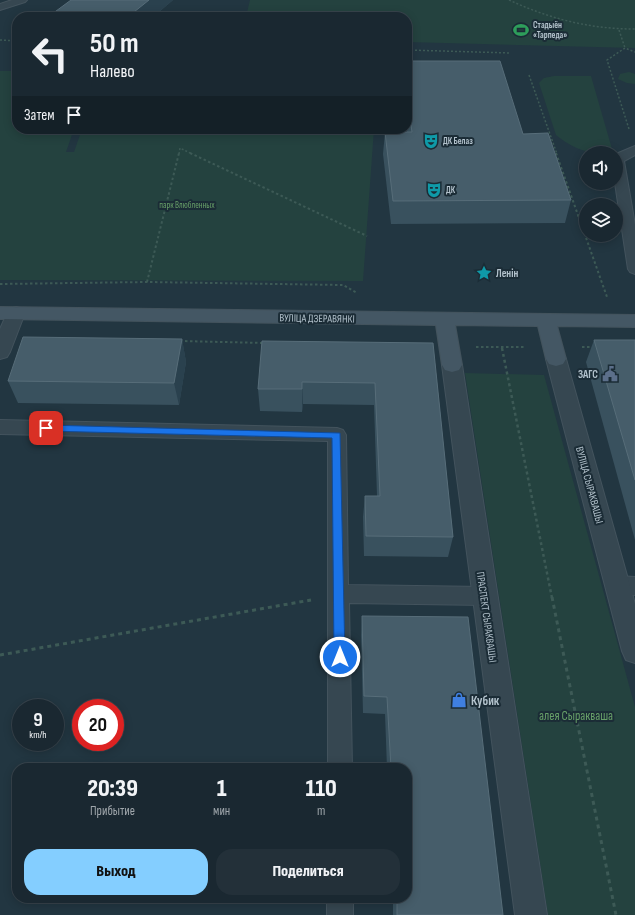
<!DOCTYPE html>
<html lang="ru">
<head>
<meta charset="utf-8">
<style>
  :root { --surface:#1a2831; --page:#233039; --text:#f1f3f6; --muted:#9fa6ab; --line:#38444d; --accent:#84ceff }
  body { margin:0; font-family:"Sofia Sans Condensed",sans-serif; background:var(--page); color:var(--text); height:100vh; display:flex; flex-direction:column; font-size:15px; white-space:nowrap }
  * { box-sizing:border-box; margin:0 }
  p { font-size:13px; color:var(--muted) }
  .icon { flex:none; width:22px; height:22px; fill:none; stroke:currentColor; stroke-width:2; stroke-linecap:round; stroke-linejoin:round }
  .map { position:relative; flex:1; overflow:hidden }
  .sheet { position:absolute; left:12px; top:763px; width:400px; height:140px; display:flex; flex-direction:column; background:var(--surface); border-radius:16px; box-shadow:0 2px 10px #0003,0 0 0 1px var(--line) }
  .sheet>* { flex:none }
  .hud { position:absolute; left:12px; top:12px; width:400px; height:122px; border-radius:16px; box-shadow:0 2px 10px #0003,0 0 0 1px var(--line); background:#1a2831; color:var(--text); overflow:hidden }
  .fabs { position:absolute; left:579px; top:146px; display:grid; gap:8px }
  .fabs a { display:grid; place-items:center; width:44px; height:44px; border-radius:50%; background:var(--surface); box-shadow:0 2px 10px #0003,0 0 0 1px var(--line); font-size:20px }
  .speed { position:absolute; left:12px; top:699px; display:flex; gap:8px; font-size:20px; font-weight:700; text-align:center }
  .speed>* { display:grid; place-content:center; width:52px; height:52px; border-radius:50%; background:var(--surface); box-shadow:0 2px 10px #0003,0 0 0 1px var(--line); line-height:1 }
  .speed small { font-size:10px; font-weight:400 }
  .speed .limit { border:6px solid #d22; background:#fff; color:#111 }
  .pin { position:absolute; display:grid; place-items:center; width:34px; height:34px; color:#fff; margin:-17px; border-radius:8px; box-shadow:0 2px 6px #0006 }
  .me { position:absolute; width:44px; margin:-22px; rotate:0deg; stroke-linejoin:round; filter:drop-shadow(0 0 3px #0008) }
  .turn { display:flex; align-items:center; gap:14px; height:84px; padding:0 12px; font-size:18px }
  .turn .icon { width:52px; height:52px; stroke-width:2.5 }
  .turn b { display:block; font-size:28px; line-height:34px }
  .then { display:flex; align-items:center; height:38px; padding:0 12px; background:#0003; gap:8px; font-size:15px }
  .eta { display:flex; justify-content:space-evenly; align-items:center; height:68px; text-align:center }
  .eta b { font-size:24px; font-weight:800; line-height:28px }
  .action { display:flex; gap:8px; margin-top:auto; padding:8px 12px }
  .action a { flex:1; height:46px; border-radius:16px; background:var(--accent); color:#111; font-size:16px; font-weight:800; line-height:46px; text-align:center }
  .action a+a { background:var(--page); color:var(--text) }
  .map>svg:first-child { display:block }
</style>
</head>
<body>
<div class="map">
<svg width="635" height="915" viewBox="0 0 635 915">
  <rect width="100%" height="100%" fill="#223641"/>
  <!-- green -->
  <g fill="#24423f">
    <polygon points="250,0 635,0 635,48 407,42 407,17 246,17"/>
    <polygon points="0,71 17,71 17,129 74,129 66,152 74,152 82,129 374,129 363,281 0,280"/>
    <polygon points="629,72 635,74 635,84 627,83 618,79 620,74"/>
    <path d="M 554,76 L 591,76 L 612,149 C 595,159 570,147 556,135 L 539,83 L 544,78 Z"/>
    <polygon points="465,373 544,375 635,707 635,915 548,915"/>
  </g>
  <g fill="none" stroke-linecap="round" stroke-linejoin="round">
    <defs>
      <g id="lane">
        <polygon points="12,0 27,0 25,2 0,10 0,4"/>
        <polygon points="635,146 635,155 624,161 635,225 635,274 630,272 628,269 615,183 616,154"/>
        <polygon points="0,420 337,428 343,430 346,435 348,585 484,587 491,590 494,596 491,602 484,605 349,603 352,768 328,768 328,441 0,434"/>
        <polygon points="617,576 635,577 635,595 617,594 610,591 607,585 610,579"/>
        <rect x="327" y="898" width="26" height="17"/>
      </g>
      <g id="street">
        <polygon points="16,307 23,309 25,313 10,352 7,357 0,359 0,329 9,309"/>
        <polygon points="556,352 563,354 566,359 635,604 635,663 626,660 622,651 546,359 549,354"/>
        <polygon points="452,358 459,360 462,365 547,915 515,915 442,365 445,360"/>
      </g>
      <polygon id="secondary" points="0,307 635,315 635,327 557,326 566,359 563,364 556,366 549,364 546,359 538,326 455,325 462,365 459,370 452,372 445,370 442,365 436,325 0,319"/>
    </defs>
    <!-- lane casing -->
    <use href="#lane" stroke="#43535d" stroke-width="2"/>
    <!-- street casing -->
    <use href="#street" stroke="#43535d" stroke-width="2"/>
    <!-- secondary casing -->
    <use href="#secondary" stroke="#43535d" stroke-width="2"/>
    <!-- path-far3 -->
    <g stroke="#3d5a56" stroke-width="1.5" stroke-dasharray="2 2" stroke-linecap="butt">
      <path d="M 509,0 C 550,19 590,29 635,29"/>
      <polyline points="619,30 625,48"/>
      <polyline points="0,40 17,41"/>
      <polyline points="407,50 511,53"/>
      <polyline points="529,75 557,154"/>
      <polyline points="629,129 607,60 625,48 635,52"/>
      <polyline points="179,154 180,148 192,154"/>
    </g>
    <!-- path-far2 -->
    <g stroke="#3d5a56" stroke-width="2" stroke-dasharray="2.5 2.5" stroke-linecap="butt">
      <polyline points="190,153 367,236"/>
      <polyline points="556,153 607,297"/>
      <polyline points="147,282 179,153"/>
      <polyline points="0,284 147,282 343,285 357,293"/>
      <polyline points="180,341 265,343"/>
      <polyline points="476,347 525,347"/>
      <polyline points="502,347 502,349"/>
      <polyline points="582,347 595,347"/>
    </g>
    <!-- path-far1 -->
    <polyline stroke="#3d5a56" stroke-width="2.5" stroke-dasharray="3 3" stroke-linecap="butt" points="502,348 552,598"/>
    <!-- path -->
    <g stroke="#3d5a56" stroke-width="3" stroke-dasharray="4 4" stroke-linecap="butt">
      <polyline points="552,597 616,915"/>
      <polyline points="0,655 311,600"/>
    </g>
    <!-- lane -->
    <use href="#lane" fill="#364751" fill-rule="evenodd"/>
    <!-- street -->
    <use href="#street" fill="#364751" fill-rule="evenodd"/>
    <!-- secondary -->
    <use href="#secondary" fill="#445764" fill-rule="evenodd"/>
  </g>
  <!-- wall -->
  <g fill="#39515e">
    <polygon points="173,0 153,17 53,17 52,14"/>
    <polygon points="407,61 523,134 571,200 565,223 391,224 383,154 385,132 407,132"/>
    <polygon points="182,339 186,362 179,405 18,403 8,381"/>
    <polygon points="594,340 635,340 635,540 586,362"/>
    <polygon points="433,343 453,537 448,557 364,556 363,517 365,496 377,496 374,405 303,404 302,412 260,411 258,389"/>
    <polygon points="362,616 503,915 393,915 393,898 407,898 407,768 387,768 385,714 363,713 361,635"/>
  </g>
  <!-- shaded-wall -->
  <g fill="#2a414e">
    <polygon points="149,0 173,0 153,17 129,17 129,16"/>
    <polygon points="182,339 186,362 179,405 174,383"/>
    <polygon points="302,382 303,404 302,412"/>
  </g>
  <!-- building -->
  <g fill="#465d6a" stroke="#576d79">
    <polygon points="71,0 149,0 129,16 52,14"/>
    <polygon points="407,61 500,61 523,134 548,133 571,200 393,201 385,132 412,132 407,99"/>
    <polygon points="23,337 182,339 174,383 8,381"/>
    <polygon points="594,340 635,340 635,480"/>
    <polygon points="262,341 433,343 453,537 366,536 365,496 380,496 375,383 302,382 302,389 258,389"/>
    <polygon points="362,616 468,617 503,915 397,915 397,898 407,898 407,768 391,768 387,697 364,696"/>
  </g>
  <!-- route -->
  <polygon fill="#1a73e8" stroke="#114b97" points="46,425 340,433 345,657 343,661 340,662 336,661 334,657 332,438 46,431 41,428"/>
  <!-- icons -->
  <defs>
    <symbol id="stadium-bare" viewBox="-9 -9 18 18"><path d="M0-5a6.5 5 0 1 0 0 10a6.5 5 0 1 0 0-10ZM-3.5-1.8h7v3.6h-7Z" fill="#2e9e5b" stroke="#1b2c36" stroke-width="2.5" paint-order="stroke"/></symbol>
    <symbol id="theatre-bare" viewBox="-9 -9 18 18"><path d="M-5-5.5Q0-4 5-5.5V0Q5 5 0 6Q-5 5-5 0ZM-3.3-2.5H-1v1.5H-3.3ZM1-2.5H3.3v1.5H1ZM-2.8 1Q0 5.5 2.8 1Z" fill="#0f9aa8" stroke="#1b2c36" stroke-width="2.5" paint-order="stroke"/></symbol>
    <symbol id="sight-bare" viewBox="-9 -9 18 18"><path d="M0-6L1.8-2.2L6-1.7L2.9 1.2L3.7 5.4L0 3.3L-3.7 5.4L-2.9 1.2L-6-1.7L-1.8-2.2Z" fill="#0f9aa8" stroke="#1b2c36" stroke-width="2.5" paint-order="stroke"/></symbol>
    <symbol id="civic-bare" viewBox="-9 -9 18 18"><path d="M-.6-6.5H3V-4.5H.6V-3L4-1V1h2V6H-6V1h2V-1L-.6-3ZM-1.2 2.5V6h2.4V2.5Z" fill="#5c6f8a" stroke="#1b2c36" stroke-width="2.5" paint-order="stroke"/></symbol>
    <symbol id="shop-bare" viewBox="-9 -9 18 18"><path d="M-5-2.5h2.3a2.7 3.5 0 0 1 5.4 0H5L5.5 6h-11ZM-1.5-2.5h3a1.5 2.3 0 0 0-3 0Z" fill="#3f7fe0" stroke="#1b2c36" stroke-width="2.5" paint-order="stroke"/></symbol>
  </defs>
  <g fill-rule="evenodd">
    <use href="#stadium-bare" x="510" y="19" width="22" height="22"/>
    <use href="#theatre-bare" x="420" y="130" width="22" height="22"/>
    <use href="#theatre-bare" x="423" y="179" width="22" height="22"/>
    <use href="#sight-bare" x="473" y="262" width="22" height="22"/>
    <use href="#civic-bare" x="599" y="363" width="22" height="22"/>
    <use href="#shop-bare" x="448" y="689" width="22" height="22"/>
  </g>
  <g text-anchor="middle" stroke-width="4" stroke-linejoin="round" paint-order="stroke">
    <!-- far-poi labels -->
    <g font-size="9" font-weight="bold" fill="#b3c2cc" stroke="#1b2c36" text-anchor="start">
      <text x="533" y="28">Стадыён<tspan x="533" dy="10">«Тарпеда»</tspan></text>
      <text x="443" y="144">ДК Белаз</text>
      <text x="446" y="193">ДК</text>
    </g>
    <!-- far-park labels -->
    <g font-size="9" fill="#679f68" stroke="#1b2c36">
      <text x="187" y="208">парк Влюбленных</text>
    </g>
    <!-- poi labels -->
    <g font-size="11" font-weight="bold" fill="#b3c2cc" stroke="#1b2c36" text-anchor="start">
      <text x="496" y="277">Ленін</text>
      <text x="598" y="378" text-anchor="end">ЗАГС</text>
    </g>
    <!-- street labels -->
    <g font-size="11" fill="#b3c2cc" stroke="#1b2c36">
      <text transform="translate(317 318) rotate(1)" y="4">ВУЛІЦА ДЗЕРАВЯНКІ</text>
      <text transform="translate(590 485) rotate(75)" y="4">ВУЛІЦА СЫРАКВАШЫ</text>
      <text transform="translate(487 617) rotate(82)" y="4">ПРАСПЕКТ СЫРАКВАШЫ</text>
    </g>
    <!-- near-poi labels -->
    <g font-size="13" font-weight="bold" fill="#b3c2cc" stroke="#1b2c36" text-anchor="start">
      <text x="471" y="705">Кубик</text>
    </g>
    <!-- near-park labels -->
    <g font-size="13" fill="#679f68" stroke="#1b2c36">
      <text x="576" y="720">алея Сыракваша</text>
    </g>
  </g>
</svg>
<div class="fabs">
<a><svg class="icon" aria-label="sound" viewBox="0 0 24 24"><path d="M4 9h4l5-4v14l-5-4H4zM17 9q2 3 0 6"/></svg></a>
<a><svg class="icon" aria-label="layers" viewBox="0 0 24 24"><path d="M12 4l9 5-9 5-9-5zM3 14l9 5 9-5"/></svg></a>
</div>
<div class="speed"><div>9<small>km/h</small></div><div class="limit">20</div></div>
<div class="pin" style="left:46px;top:428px;background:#d93025"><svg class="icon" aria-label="arrive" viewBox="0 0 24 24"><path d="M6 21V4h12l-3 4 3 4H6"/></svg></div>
<svg class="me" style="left:340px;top:657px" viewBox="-20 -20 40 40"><circle r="17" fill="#1a73e8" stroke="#fff" stroke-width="3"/><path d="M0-11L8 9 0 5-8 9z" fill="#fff"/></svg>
<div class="hud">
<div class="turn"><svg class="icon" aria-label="left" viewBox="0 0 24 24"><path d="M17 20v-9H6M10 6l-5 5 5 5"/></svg><div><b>50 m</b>Налево</div></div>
<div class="then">Затем<svg class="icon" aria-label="arrive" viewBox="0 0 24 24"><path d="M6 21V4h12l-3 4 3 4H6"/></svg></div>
</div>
<section class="sheet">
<div class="eta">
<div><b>20:39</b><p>Прибытие</p></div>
<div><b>1</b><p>мин</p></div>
<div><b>110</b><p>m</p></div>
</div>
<div class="action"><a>Выход</a><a>Поделиться</a></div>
</section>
</div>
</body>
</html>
